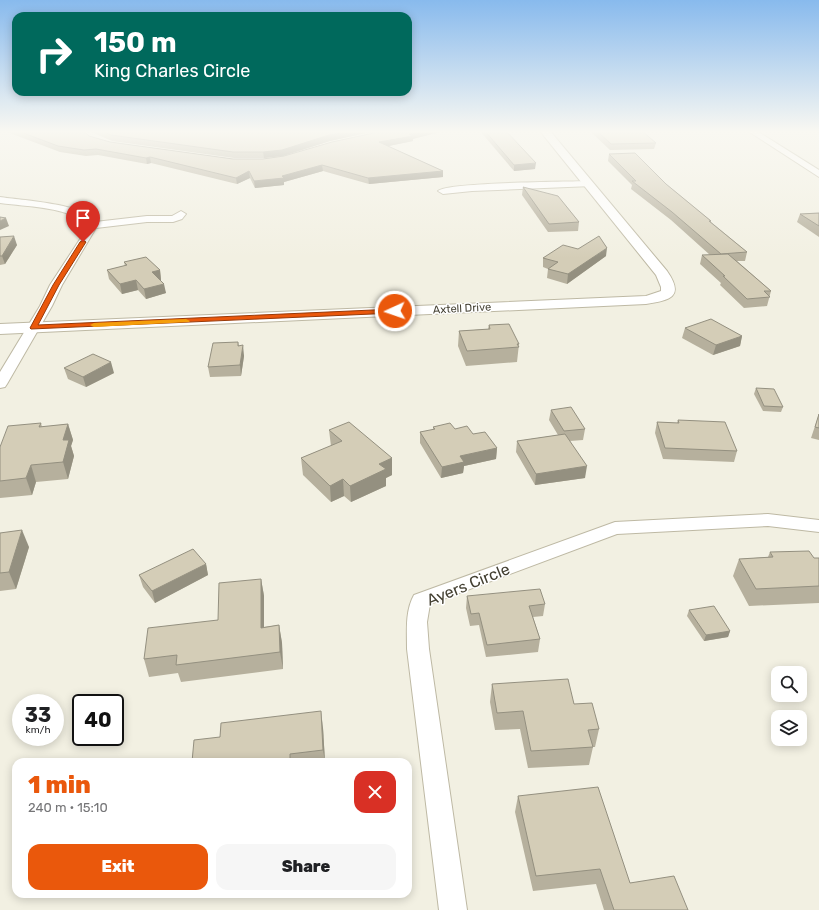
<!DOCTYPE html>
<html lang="en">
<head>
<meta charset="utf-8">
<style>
  :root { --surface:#fff; --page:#f6f6f6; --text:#202124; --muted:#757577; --accent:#ea580c }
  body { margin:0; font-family:Rubik,sans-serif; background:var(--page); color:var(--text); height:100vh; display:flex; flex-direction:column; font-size:15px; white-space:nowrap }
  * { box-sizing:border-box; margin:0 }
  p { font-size:13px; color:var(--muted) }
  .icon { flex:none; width:22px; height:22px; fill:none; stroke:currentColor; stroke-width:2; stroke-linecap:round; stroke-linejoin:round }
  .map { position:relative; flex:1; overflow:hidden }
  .drawer { position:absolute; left:12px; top:758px; width:400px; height:140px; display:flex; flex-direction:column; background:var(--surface); border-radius:12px; box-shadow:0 2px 10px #0003 }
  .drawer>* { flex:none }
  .banner { position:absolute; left:12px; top:12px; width:400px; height:84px; border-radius:12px; box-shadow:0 2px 10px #0003; background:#00695c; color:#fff; overflow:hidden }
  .buttons { position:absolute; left:771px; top:666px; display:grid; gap:8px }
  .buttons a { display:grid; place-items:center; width:36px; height:36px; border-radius:8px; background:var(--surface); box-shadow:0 2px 10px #0003; font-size:20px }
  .speed { position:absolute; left:12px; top:694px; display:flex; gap:8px; font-size:20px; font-weight:700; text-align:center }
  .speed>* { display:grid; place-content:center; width:52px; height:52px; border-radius:50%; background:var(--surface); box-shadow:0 2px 10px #0003; line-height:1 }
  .speed small { font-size:10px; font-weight:400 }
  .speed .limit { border:2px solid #111; border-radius:6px; background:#fff; color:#111 }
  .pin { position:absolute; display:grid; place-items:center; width:34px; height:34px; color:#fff; margin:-41px -17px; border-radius:50% 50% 50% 0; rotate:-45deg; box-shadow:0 0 4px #0007 }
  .pin .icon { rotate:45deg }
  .me { position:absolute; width:44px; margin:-22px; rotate:267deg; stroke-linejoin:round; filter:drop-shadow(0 0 3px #0008) }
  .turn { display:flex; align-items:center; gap:14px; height:84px; padding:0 16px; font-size:18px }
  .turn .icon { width:52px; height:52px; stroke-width:2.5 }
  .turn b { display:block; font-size:28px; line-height:34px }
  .round { display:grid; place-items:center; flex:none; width:42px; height:42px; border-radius:12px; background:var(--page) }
  .summary { display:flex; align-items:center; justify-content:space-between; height:68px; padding:0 16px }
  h1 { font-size:24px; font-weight:800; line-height:30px; color:var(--accent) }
  .action { display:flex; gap:8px; margin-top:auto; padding:8px 16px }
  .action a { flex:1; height:46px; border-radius:12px; background:var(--accent); color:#fff; font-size:16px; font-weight:800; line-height:46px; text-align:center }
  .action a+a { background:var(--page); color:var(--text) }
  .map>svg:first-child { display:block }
</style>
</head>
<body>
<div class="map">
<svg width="819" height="910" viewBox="0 0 819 910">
  <rect width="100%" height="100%" fill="#f2f0e2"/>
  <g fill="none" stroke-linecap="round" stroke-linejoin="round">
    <defs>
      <g id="minor">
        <polygon points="748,131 757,131 819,170 819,177"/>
        <path d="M 589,181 L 593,184 L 592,186 L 472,191 L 443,194 L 438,191 C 447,182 569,182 589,181 Z"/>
        <path d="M 0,197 C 19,200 88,204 95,222 L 147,216 L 172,216 L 181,211 L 186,214 L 182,219 L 173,222 L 147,222 L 96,228 L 62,285 L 52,306 L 7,384 L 5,387 L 0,388 L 0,372 L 40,306 L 50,285 L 86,230 L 85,222 C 60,206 29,207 0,203 Z"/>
        <path d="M 768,514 L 819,520 L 819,532 L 768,526 L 617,534 L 430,604 L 427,622 L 429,649 L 467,910 L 439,910 L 407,649 C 407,631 405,611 414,595 L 615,522 Z"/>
      </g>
      <path id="tertiary" d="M 540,131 L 550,131 L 667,271 C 685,297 670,300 646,304 L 0,334 L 0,324 L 646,296 L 661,291 L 661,287 L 656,275 Z"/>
    </defs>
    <!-- minor casing -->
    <use href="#minor" stroke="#beb9a4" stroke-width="2"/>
    <!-- tertiary casing -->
    <use href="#tertiary" stroke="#beb9a4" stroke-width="2"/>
    <!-- minor -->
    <use href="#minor" fill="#fff" fill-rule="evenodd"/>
    <!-- tertiary -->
    <use href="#tertiary" fill="#fff" fill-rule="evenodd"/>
  </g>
  <!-- wall -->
  <g fill="#b6b09d">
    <polygon points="7,131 84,131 89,136 110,142 233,159 263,159 413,139 413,141 388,146 443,171 443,177 369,184 323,171 284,182 284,185 255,188 250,178 237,184 151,163 147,164 98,155 86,156 60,152 7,132"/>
    <polygon points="89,131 375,131 330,141 283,156 264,158 234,158 112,141"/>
    <polygon points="480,131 506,131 535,169 514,171"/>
    <polygon points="591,131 642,131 656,143 654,149 610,150 591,132"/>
    <polygon points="609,154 666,184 711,221 711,222 747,252 745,261 737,261 771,291 767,306 744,308 720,285 721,283 700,264 702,255 710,255 671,220 631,189 632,185 608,161"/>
    <polygon points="523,187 579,222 578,231 548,232 522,195"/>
    <polygon points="819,213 819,237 797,222 800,214"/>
    <polygon points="0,237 17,245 5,264 0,265"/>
    <polygon points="606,256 567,284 547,278 548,269 543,267 543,258"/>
    <polygon points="124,262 160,270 161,280 160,280 166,293 146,299 138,290 122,294 109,279 107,270 125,266"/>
    <polygon points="489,325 519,344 517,362 466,366 458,346 459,331 488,329"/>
    <polygon points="685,328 742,336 740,346 713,355 682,338"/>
    <polygon points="238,342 239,346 244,356 241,376 210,377 208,367"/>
    <polygon points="64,368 114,373 86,387 68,379"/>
    <polygon points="756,388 783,407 781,412 763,411 754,394"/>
    <polygon points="551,410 585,429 583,440 570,441 585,478 535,485 516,452 517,441 558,435 549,420"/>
    <polygon points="819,414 819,440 811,438"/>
    <polygon points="678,420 737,451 734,462 663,459 655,433 657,422 677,423"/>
    <polygon points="41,423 42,427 68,424 73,440 71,446 74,456 68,479 36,482 32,495 0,498 0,447"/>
    <polygon points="433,427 455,429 473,434 497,448 496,459 464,466 463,473 441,478 420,443 420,432 433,430"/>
    <polygon points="329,430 392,458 392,475 386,478 386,486 351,502 344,496 331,502 303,475 301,458 331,446"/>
    <polygon points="0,533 29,547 16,589 0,591"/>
    <polygon points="770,552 814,558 819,558 819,603 749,606 733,576 739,559 768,557"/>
    <polygon points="206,564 208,575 155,603 143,587 139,575"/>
    <polygon points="261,579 264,596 264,627 279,625 282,643 283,669 181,682 178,673 149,677 144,659 218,620"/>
    <polygon points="467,596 545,604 543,616 533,617 540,639 538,652 486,657 479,625 470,626 466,608"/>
    <polygon points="689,610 730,631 728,637 704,641 687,616"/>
    <polygon points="492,684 574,704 599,729 595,747 593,747 589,765 528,768 520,729 495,730 490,702"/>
    <polygon points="323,728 325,762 192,762 220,737"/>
    <polygon points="518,796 630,883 688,910 604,910 596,884 533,891 515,812"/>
  </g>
  <!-- shaded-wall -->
  <g fill="#949080">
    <polygon points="347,131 375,131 330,141 283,156 264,158 263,152 329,135"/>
    <polygon points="421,131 444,131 413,139 413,141 379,148 379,142"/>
    <polygon points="150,157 151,163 147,164 146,158"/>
    <polygon points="536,163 535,169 514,171 514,165"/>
    <polygon points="322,165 323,171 284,182 284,185 255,188 254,181 282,176"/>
    <polygon points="249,171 250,178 237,184 236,178"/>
    <polygon points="443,171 443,177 369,184 368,178"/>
    <polygon points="6,218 9,226 0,230 0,221"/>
    <polygon points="14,236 17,245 5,264 2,256"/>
    <polygon points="607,248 606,256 567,284 568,274"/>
    <polygon points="160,270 161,280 154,281 152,272"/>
    <polygon points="136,280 138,290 122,294 120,284"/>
    <polygon points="164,284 166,293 146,299 144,289"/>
    <polygon points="742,336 740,346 713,355 716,345"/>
    <polygon points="243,345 244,356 241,376 240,365"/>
    <polygon points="111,362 114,373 86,387 83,377"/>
    <polygon points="68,424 73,440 71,446 74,456 68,479 63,462 63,440"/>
    <polygon points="497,448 496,459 464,466 463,473 441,478 442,467 460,456"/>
    <polygon points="392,458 392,475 386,478 386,486 351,502 350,486 379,464"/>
    <polygon points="31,465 36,482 32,495 26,478"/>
    <polygon points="587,466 585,478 535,485 536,474"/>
    <polygon points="343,479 344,496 331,502 330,486"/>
    <polygon points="22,530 29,547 16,589 9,572"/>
    <polygon points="206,564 208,575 155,603 152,591"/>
    <polygon points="261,579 264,596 264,645 261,628"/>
    <polygon points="279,625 282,643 283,669 280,652"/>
    <polygon points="730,631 728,637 704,641 706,635"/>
    <polygon points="321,711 323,728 325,762 323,750"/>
  </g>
  <!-- building -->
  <g fill="#d4cdb7" stroke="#949080">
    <polygon points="18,131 84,131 89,136 110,142 233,159 263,159 284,156 332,142 383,131 421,131 409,134 413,136 379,142 443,171 368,178 322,165 282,176 284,178 254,181 249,171 236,178 150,157 146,158 96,149 84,150 58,146"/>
    <polygon points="102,131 347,131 329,135 282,150 263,152 233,152 111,135"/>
    <polygon points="485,131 506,131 536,163 514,165"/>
    <polygon points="597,131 642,131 656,143 611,144"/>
    <polygon points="635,153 666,184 711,221 709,221 747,252 721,254 672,212 632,181 636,181 609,154"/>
    <polygon points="523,187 558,196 579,222 549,224"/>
    <polygon points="819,213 819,226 800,214"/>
    <polygon points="0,217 6,218 0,221"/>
    <polygon points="14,236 2,256 0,256 0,237"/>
    <polygon points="599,236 607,248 568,274 548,269 558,262 543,258 563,245 578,249"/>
    <polygon points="728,254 771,291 764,291 770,297 747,299 723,276 725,276 702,255"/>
    <polygon points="146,257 160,270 152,272 164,284 144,289 136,280 120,284 107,270 127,265 124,262"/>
    <polygon points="711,319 742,336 716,345 685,328"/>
    <polygon points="509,324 519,344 517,344 519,347 467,351 459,331 490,329 489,325"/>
    <polygon points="238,342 238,346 243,345 240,365 208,367 213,343"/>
    <polygon points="93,354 111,362 83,377 64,368"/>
    <polygon points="756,388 774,389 783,407 764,406"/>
    <polygon points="571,407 585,429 564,431 551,410"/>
    <polygon points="819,414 819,428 815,427"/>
    <polygon points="678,420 725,422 737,451 665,448 657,422 679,423"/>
    <polygon points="349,422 392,458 379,464 386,469 350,486 343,479 330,486 301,458 342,441 329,430"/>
    <polygon points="41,423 39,427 68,424 63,440 69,440 63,462 31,465 26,478 0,481 0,447 8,426"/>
    <polygon points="450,423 455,429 467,426 473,434 485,432 497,448 460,456 464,462 442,467 420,432 435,429 433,427"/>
    <polygon points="565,434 587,466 536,474 517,441"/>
    <polygon points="22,530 9,572 0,573 0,533"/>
    <polygon points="193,549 206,564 152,591 139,575"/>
    <polygon points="809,551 814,558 819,558 819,586 756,589 739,559 773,557 770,552"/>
    <polygon points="261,579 261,628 279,625 280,652 176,665 177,655 144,659 148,628 218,620 219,583"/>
    <polygon points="540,589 545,604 529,606 540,639 487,645 479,613 471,614 467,596"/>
    <polygon points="714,606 730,631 706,635 689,610"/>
    <polygon points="568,679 574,704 592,703 599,729 588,730 593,747 531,751 523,711 497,713 492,684"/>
    <polygon points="321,711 323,750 290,754 290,762 192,762 194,740 220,737 221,723"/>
    <polygon points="598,787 630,883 674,876 688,910 614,910 600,869 536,876 518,796"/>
  </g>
  <!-- sky -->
  <linearGradient id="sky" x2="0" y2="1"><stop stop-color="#88baed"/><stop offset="0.51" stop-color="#f9f8f2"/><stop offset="1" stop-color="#f9f8f2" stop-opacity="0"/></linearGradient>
  <rect width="819" height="258" fill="url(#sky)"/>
  <!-- route -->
  <polygon fill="#ea580c" stroke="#983908" points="83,240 86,242 59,285 38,325 395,309 398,311 395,313 31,329 30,328 53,285 80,242"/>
  <!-- slow -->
  <polygon fill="#f59e0b" points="186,319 190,321 189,322 94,327 90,325 94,323"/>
  <g text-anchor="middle" stroke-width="3" stroke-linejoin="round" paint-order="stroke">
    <!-- far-street labels -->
    <g font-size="11" fill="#444032" stroke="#fff">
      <text transform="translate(462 308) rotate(-3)" y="4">Axtell Drive</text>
    </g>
    <!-- near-street labels -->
    <g font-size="16" fill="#444032" stroke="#fff">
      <text transform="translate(468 584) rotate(-22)" y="6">Ayers Circle</text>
    </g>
  </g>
</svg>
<div class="buttons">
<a><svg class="icon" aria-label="search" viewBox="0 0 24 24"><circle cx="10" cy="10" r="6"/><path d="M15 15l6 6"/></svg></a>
<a><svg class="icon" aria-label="layers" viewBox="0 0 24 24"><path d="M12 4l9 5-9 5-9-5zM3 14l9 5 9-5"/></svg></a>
</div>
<div class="speed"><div>33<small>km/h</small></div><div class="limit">40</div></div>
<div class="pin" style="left:83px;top:242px;background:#d93025"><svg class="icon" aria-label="arrive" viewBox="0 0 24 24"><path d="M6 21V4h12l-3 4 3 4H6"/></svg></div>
<svg class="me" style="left:395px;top:311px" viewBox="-20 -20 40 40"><circle r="17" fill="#ea580c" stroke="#fff" stroke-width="3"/><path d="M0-11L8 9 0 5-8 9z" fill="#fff"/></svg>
<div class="banner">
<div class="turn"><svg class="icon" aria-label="right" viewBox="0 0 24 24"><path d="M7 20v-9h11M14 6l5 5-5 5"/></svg><div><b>150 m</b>King Charles Circle</div></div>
</div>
<section class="drawer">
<div class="summary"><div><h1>1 min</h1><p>240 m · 15:10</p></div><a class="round" style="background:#d93025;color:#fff"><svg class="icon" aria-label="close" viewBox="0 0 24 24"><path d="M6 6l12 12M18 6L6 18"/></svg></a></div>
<div class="action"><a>Exit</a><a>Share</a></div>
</section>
</div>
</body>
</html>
